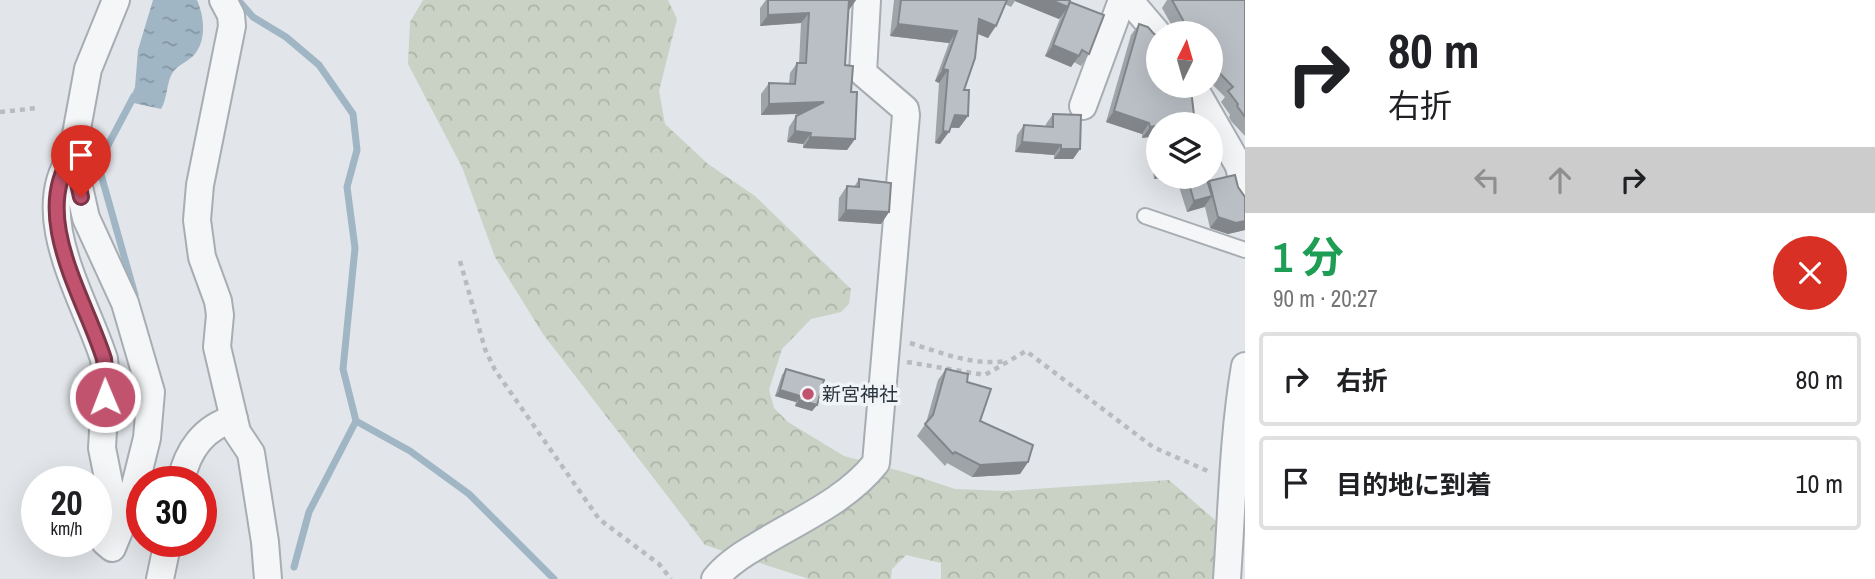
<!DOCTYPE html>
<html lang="ja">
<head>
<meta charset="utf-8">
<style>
  :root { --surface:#fff; --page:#f6f6f6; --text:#202124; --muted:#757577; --line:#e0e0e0 }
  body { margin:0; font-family:"Archivo Narrow","Noto Sans JP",sans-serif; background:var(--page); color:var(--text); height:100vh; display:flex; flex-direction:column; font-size:26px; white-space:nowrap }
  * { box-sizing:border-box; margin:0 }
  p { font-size:23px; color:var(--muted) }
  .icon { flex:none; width:38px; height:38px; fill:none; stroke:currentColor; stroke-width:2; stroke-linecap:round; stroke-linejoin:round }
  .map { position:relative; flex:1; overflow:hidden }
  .drawer { display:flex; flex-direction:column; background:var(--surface); width:630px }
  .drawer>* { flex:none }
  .guide { background:#fff; color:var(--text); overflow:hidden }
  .needle { width:46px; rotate:5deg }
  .buttons { position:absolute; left:1146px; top:21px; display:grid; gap:14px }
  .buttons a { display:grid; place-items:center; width:77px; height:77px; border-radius:50%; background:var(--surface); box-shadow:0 7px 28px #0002; font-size:35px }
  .speed { position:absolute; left:21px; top:466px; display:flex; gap:14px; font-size:35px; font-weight:700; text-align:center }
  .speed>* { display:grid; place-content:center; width:91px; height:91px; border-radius:50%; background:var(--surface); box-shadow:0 7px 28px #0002; line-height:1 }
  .speed small { font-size:18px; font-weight:400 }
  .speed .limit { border:10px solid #d22; background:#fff; color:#111 }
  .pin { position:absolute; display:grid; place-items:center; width:60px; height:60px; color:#fff; margin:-72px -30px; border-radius:50% 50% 50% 0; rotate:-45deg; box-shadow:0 0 7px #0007 }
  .pin .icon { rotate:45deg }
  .me { position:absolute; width:77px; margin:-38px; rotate:359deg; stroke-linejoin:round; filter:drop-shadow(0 0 5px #0008) }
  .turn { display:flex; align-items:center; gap:24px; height:147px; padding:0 28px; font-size:32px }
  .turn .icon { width:91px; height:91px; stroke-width:2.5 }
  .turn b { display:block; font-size:49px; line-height:60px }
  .lanes { display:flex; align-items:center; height:66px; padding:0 28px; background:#0003; justify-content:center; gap:35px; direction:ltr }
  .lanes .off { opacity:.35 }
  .round { display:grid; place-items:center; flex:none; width:74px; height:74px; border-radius:37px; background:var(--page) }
  .headline { display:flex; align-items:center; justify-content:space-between; height:119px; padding:0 28px }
  h1 { font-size:42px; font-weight:700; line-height:52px; color:#1e9e55 }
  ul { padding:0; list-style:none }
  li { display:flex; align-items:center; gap:21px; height:94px; margin:0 14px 10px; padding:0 14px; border:4px solid var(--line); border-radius:7px }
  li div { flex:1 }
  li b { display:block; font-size:26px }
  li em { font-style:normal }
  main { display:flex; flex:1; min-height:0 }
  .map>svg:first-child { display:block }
</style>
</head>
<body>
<main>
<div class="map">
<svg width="1245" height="579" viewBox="0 0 1245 579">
  <defs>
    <pattern id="forest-crowns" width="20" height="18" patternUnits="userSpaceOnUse" patternTransform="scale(1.75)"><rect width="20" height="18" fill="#c9d2c4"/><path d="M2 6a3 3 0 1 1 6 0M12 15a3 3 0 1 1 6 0" fill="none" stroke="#adb5a9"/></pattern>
    <pattern id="water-ripples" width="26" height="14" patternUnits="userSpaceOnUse" patternTransform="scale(1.75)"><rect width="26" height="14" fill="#a0b6c5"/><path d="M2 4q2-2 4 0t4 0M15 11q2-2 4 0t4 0" fill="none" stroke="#8395a1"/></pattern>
  </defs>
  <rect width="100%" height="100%" fill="#e2e5e9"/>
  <!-- forest -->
  <polygon fill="url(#forest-crowns)" points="423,0 668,0 677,19 659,91 665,124 708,164 755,196 851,289 849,304 841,312 811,319 782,349 769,390 774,408 788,422 844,456 907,473 955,489 1006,491 1169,480 1223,527 1221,579 941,579 941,563 906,555 892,569 891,579 809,579 705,545 543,334 495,257 462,167 408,64 410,22"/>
  <!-- water -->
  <path fill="url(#water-ripples)" d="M 153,0 L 197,0 C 204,16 207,39 195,54 C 189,61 178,65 173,72 C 166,82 168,98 161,109 L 129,102 L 135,87 L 138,50 Z"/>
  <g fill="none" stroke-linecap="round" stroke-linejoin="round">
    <!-- stream -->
    <g stroke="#a0b6c5" stroke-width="7">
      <polyline points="238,0 253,17 286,37 319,65 353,114 357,150 347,187 355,248 343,369 356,421 309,512 294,567"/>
      <polyline points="134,96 98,164 135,295"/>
      <polyline points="356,421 410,451 469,494 554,579"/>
    </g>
    <defs>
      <polyline id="service" points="1145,216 1245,250"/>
      <g id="minor">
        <polyline points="223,0 231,15 232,26 200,185 197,220 202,257 218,301 220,315 217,347 237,432 251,453 265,542 268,579"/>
        <polyline points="1129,0 1158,34"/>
        <polyline points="1193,86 1239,166 1245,171"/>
        <polyline points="1083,106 1122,0"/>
        <path d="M 72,156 C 30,215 85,299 104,359 L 106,378 L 102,448 L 112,498 L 105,542 L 112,548 L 131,502 L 147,438 L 151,392 L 125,303 L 86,218 L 72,156 L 88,69 L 116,0"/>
        <polyline points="1239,166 1245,194"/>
        <path d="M 181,481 C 187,451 204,427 234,419"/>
        <polyline points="160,579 168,541"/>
        <path d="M 715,579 C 726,565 741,555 757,546 C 797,521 846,501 876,463 L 906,115 L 905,109 L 863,73 L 867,0"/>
        <path d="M 1227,579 C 1232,508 1233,437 1245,366"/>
      </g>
    </defs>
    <!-- service casing -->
    <use href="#service" stroke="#a7adb3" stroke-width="18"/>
    <!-- minor casing -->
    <use href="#minor" stroke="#a7adb3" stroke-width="30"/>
    <!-- path -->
    <g stroke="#b8bcc0" stroke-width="4.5" stroke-dasharray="5 5" stroke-linecap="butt">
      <polyline points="0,112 38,108"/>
      <polyline points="460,261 485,349 495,370 599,519 659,564 671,579"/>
      <path d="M 910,343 C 942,353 973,366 1007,361"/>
      <polyline points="907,362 985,375 1026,351 1153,447 1210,472"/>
    </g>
    <!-- service -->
    <use href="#service" stroke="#f4f6f7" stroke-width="14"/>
    <!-- minor -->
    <use href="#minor" stroke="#f4f6f7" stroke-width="26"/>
  </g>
  <!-- wall -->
  <g fill="#9fa4a9">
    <polygon points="766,0 856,0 848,10 845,65 851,92 855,139 847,150 803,148 803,144 787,142 789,127 796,116 801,114 761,115 761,94 769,83 789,84 790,73 797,63 799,63 801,23 760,26 760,8"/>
    <polygon points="894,0 1070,0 1068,5 1089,54 1081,66 1074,62 1071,67 1045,56 1061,16 1059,19 1015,1 1011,7 1005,4 988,38 978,34 964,90 968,116 959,128 950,128 940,144 935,143 939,83 935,81 949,43 890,36"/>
    <polygon points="1167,0 1245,0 1245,136 1231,121 1229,117 1230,115 1221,102 1225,97 1211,83 1211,33 1176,33 1162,8"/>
    <polygon points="1139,24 1154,76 1158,124 1158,177 1154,179 1149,137 1142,138 1142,134 1106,122 1131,35"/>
    <polygon points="1053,114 1080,149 1073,159 1054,159 1054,155 1015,152 1017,135 1024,125 1046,127 1046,124"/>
    <polygon points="1176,177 1206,177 1208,182 1209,181 1238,187 1245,197 1245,230 1228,234 1210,228 1205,207 1187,212"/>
    <polygon points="859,179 889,212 881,224 838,221 839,198 847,186 854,187"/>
    <polygon points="786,369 817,405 812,411 795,406 796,402 775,396 782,375"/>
    <polygon points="946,369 980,421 1028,462 1020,474 972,477 947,463 945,466 917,436 926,423 938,380"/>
  </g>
  <!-- shaded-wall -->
  <g fill="#82868a">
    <polygon points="848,0 856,0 849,10 841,11"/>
    <polygon points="1015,0 1051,0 1068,7 1059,19 1015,1"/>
    <polygon points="809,13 801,23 760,26 768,15"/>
    <polygon points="979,19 996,26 988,38 971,31"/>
    <polygon points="898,24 957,31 949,43 890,36"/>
    <polygon points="1053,45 1079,56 1071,67 1045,56"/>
    <polygon points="943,69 948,70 939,83 935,81"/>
    <polygon points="824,102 817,113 761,115 769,104"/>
    <polygon points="1114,111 1149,123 1142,134 1106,122"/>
    <polygon points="955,115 968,116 959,128 946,127"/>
    <polygon points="1156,126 1149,137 1142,138 1150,127"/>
    <polygon points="795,131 811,133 803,144 787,142"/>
    <polygon points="943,131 949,132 940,144 935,143"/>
    <polygon points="810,137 855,139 847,150 803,148"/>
    <polygon points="1022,142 1061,145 1054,155 1015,152"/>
    <polygon points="1061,149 1080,149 1073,159 1054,159"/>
    <polygon points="1158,172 1158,177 1174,177 1154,179"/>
    <polygon points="1212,196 1204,207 1187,212 1194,201"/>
    <polygon points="846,210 889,212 881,224 838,221"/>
    <polygon points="1218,217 1245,221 1245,230 1228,234 1210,228"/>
    <polygon points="780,390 800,396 796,402 775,396"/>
    <polygon points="799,400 817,405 812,411 795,406"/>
    <polygon points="1028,462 1020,474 972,477 980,465"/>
  </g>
  <!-- building -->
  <g fill="#b9bfc5" stroke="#82868a" stroke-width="2">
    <polygon points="768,0 849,0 845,65 853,66 851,92 857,92 855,139 810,137 811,133 795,131 796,116 824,102 769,104 769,83 795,84 797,63 806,63 809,13 768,15"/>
    <polygon points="901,0 1007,0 996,26 979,19 975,58 964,90 969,90 968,116 955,115 949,132 943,131 948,70 943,69 957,31 898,24"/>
    <polygon points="1051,0 1070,0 1068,7"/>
    <polygon points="1172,0 1245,0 1245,117 1237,106 1238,104 1228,91 1233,87 1211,64 1211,33 1190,33"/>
    <polygon points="1070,2 1104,15 1089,54 1082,50 1079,56 1053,45"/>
    <polygon points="1139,24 1148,27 1154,34 1158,36 1158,58 1154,76 1158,75 1158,86 1188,86 1192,98 1195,124 1158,124 1158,143 1156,126 1150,127 1149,123 1114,111"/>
    <polygon points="1053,114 1081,115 1080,149 1061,149 1061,145 1022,142 1024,125 1053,127"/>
    <polygon points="1235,175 1238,187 1245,197 1245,221 1236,223 1218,217 1209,181"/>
    <polygon points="1187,177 1206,177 1212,196 1194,201"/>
    <polygon points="859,179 891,183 889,212 846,210 847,186 859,187"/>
    <polygon points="786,369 824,380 817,405 799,400 800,396 780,390"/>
    <polygon points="946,369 968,374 967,382 991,389 980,421 1033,445 1028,462 980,465 955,452 953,454 925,424 933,415"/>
  </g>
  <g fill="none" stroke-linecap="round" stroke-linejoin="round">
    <defs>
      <path id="route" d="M 81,197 L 72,156 C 30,216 85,298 104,359 L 106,378 L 105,397"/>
    </defs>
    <!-- route casing -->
    <use href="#route" stroke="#7d3648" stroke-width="18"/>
    <!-- route -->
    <use href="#route" stroke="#c1536f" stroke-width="12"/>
  </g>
  <!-- markers -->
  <circle fill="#c1536f" stroke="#f1f4f6" stroke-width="2.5" cx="808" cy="394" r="7"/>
  <g text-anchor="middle" stroke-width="7" stroke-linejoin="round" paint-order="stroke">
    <!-- poi labels -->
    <g font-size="19" fill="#2b353f" stroke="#f1f4f6" text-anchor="start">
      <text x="822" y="401">新宮神社</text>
    </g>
  </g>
</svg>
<div class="buttons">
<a><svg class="needle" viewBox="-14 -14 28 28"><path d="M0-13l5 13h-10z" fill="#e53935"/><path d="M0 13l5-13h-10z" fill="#757577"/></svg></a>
<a><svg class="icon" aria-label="layers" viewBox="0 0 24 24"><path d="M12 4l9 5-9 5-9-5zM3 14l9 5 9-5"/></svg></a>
</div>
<div class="speed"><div>20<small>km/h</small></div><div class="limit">30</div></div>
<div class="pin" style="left:81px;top:197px;background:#d93025"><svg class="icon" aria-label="arrive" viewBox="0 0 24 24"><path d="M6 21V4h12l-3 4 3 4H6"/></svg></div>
<svg class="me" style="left:105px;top:397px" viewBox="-20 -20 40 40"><circle r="17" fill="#c1536f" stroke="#fff" stroke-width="3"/><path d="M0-11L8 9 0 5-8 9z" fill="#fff"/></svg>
</div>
<section class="drawer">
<div class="guide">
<div class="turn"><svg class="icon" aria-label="right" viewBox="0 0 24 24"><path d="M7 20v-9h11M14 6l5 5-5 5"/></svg><div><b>80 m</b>右折</div></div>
<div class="lanes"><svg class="icon off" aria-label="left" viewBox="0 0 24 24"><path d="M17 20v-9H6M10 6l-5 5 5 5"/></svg><svg class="icon off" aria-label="ahead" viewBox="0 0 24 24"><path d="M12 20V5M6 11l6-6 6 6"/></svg><svg class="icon" aria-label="right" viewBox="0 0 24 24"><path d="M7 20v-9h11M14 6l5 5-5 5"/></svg></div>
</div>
<div class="headline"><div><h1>1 分</h1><p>90 m · 20:27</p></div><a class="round" style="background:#d93025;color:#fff"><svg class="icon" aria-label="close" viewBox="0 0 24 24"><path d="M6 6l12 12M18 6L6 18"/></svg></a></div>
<ul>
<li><svg class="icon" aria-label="right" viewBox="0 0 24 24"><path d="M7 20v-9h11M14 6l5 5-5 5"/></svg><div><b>右折</b></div><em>80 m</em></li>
<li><svg class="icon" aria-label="arrive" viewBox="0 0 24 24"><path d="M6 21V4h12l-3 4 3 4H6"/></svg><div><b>目的地に到着</b></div><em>10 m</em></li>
</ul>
</section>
</main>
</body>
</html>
